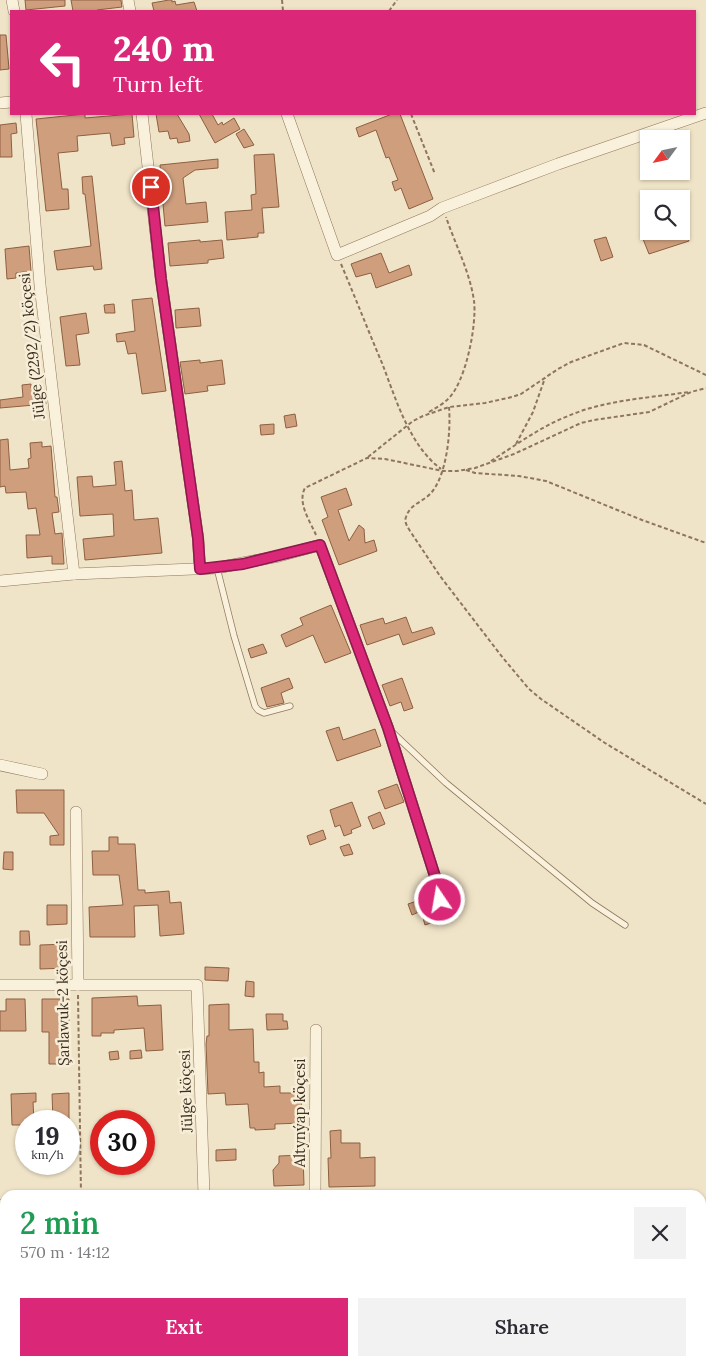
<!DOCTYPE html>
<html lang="en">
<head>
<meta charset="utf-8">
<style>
  :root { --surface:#fff; --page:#f2f2f3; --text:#2b2b33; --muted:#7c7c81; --accent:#db2777 }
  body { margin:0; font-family:Lora,serif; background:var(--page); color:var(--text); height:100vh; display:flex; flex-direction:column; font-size:19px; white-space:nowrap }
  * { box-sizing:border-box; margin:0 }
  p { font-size:16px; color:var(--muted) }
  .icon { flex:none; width:28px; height:28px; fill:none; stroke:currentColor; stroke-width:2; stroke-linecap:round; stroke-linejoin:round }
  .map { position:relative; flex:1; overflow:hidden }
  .details { position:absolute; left:0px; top:1190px; width:706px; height:176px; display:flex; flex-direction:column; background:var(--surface); border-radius:15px 15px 0 0; box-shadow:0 1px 4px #0004 }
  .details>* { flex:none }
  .hud { position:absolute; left:10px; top:10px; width:686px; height:105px; border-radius:0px; box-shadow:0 1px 4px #0004; background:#db2777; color:#fff; overflow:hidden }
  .needle { width:32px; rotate:237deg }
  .fabs { position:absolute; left:640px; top:130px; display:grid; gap:10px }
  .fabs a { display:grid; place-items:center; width:50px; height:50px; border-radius:0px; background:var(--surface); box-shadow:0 1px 4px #0004; font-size:25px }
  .speed { position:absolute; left:15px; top:1110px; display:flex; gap:10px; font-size:25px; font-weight:700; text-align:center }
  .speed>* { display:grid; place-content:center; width:65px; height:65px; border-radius:50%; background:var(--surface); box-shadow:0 1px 4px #0004; line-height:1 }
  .speed small { font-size:12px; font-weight:400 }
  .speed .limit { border:8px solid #d22; background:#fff; color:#111 }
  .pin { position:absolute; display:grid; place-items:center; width:42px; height:42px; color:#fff; margin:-21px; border:2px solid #fff; border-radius:50%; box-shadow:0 1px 5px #0007 }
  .me { position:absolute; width:55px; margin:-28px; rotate:348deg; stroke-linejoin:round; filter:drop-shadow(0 0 4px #0008) }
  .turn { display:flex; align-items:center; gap:18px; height:105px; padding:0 20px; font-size:22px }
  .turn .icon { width:65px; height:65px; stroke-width:2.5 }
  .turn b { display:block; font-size:35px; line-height:42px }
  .round { display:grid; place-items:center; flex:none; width:52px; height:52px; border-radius:0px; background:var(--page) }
  .summary { display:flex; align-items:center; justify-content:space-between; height:85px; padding:0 20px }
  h1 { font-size:30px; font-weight:600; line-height:38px; color:#1e9e55 }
  .action { display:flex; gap:10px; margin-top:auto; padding:10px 20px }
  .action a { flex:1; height:58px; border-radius:0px; background:var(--accent); color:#fff; font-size:20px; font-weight:600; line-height:58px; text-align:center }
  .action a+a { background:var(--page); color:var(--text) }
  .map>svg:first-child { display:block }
</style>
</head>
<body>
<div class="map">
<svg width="706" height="1366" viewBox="0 0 706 1366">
  <rect width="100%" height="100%" fill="#f0e4c8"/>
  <!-- building -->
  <g fill="#cf9f7d" stroke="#8d5f41">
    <polygon points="25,0 65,0 65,6 26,10"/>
    <polygon points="71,0 121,0 122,7 97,10 97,11 73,11"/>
    <polygon points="169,0 172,0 172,2 175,1 176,5 194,2 197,11 154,11 152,3"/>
    <polygon points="0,35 6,35 9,69 0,70"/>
    <polygon points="85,114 85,118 132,114 134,137 124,138 125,144 112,146 110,133 77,136 78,151 58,153 62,189 68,189 69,209 46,211 36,119"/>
    <polygon points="156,114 177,114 189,134 190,141 178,143 177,138 170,139 168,131 159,132"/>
    <polygon points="199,114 212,114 218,125 222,122 223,125 234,118 240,129 215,143"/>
    <polygon points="392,114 400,114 433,199 409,209 401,188 395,191 392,182 398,180 389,157 386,158 376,130 359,137 356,128"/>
    <polygon points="16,123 17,133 11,134 12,157 0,157 0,125"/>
    <polygon points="244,129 254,145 244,148 236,134"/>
    <polygon points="274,154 279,207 262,208 264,233 258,233 258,237 227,240 225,212 252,210 251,195 256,194 254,155"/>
    <polygon points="218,159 218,168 195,170 183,178 186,204 206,202 208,222 165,226 163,204 161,204 160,194 162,194 160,165"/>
    <polygon points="92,176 102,269 94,270 93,266 57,270 54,251 91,246 85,194 83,194 82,177"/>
    <polygon points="642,231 686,231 689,241 649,254 643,239 645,238"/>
    <polygon points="606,237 613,257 601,261 594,240"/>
    <polygon points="200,240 200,242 222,240 224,258 208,260 208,263 170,266 168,243"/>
    <polygon points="29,246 31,271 16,273 16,278 7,279 5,249"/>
    <polygon points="381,253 389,273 409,265 412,275 376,288 371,273 356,277 351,264"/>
    <polygon points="152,298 166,391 142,394 136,353 128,354 125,341 117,342 116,334 135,331 132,300"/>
    <polygon points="114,304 115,313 105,313 104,305"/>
    <polygon points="199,308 201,326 176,328 175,310"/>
    <polygon points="86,313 89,333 76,335 80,365 66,366 60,317"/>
    <polygon points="200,360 200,363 222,360 225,384 207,386 208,391 185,394 180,362"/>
    <polygon points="31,384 31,388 43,386 46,404 0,408 0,400 23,397 22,385"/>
    <polygon points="295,414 297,426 286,428 284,416"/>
    <polygon points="274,424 274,434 261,435 260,425"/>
    <polygon points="8,439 10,470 29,468 28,459 31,458 30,443 42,442 42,447 51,446 55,497 57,497 59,512 52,513 55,534 62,533 64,564 52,564 52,556 27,558 26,535 40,535 36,508 28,509 26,492 6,493 5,486 0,487 0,440"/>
    <polygon points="122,461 125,491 132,490 134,520 158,518 162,553 85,560 83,539 114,536 113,514 80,516 77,477 92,476 93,487 116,485 114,462"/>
    <polygon points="346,488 352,505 338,510 349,541 359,525 364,529 365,543 374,540 377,551 339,565 322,520 328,517 321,497"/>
    <polygon points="331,605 351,653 325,663 313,635 286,647 281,635 303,625 300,618"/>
    <polygon points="406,617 412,633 432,627 435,634 403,645 399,634 367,645 360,625 383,618 385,624"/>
    <polygon points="263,644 267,653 251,658 248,649"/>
    <polygon points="289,678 293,688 281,693 284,703 267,707 261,688"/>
    <polygon points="402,678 413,708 404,711 401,702 390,706 382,685"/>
    <polygon points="339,727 343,740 375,729 381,746 337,761 326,731"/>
    <polygon points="397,784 404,802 385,809 378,791"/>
    <polygon points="16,790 64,790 64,845 50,845 50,836 59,835 44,813 17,813"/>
    <polygon points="352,802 361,826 351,830 352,833 344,836 340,825 335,827 330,810"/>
    <polygon points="380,812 385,824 373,829 368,817"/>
    <polygon points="323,830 326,839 310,845 307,836"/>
    <polygon points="109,837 118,837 118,844 135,844 138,890 145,890 145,893 169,891 170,903 181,902 184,934 160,936 158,905 134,906 135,937 90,937 89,907 123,905 119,875 93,875 92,851 109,851"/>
    <polygon points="349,844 353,854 344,856 340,847"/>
    <polygon points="4,852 13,852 13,870 3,869"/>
    <polygon points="432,893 434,904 439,907 443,919 425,925 421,911 412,915 408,904 417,901 416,898"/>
    <polygon points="47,905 67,905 67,924 47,925"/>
    <polygon points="20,931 29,931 30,945 20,945"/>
    <polygon points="68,944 68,968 40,969 40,945"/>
    <polygon points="205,967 229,968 228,981 205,980"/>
    <polygon points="246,981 254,982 254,997 245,996"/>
    <polygon points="137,996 138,1006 161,1005 163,1050 146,1051 144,1028 114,1030 114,1033 101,1033 101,1036 92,1036 92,998"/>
    <polygon points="6,999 25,999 26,1031 0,1031 0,1011 6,1011"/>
    <polygon points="42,999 69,999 69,1064 49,1064 49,1032 42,1032"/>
    <polygon points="229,1004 229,1030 253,1029 254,1062 259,1062 259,1073 264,1072 264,1087 280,1086 280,1093 301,1093 302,1123 275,1124 275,1129 255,1130 255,1128 250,1128 248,1104 226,1105 225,1093 208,1094 206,1044 207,1036 209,1036 209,1005"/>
    <polygon points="266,1014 283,1014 283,1021 287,1021 288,1029 267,1030"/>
    <polygon points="141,1050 142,1058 130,1059 130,1051"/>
    <polygon points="118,1051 119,1059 110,1060 109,1052"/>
    <polygon points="36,1093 36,1102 33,1102 34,1121 26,1121 26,1125 12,1125 11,1094"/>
    <polygon points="69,1093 69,1121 53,1121 52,1094"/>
    <polygon points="341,1130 341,1143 360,1143 360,1158 375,1157 375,1186 329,1187 328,1158 331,1158 330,1131"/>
    <polygon points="236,1149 236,1160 216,1161 216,1150"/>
    <polygon points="303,1155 304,1185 274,1186 273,1170 279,1163 279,1156"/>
  </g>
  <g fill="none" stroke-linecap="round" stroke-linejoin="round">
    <defs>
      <g id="lane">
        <polyline points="217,568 234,636 255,706 258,710 264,713 290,706"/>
        <polyline points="392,732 446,783 592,903 625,925"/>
      </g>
      <g id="street">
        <polyline points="12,0 14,11"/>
        <polyline points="128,0 130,11"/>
        <polyline points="0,103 11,102"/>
        <polyline points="26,114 40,285 74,574"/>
        <polyline points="142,114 161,279 198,538 200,569"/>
        <polyline points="287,114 337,255 430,216 442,208 558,164 706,113"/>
        <polyline points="0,581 74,574 217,568 279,556 320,545 388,728 439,889 440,900"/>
        <polyline points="0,765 42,774"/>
        <polyline points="76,812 78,985"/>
        <polyline points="0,985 197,985 204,1195"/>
        <polyline points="315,1195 316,1030"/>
        <polyline points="0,1205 5,1205"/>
        <polyline points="84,1361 84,1366"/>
        <polyline points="323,1361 323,1366"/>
        <polyline points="204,1366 204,1361"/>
      </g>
    </defs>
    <!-- lane casing -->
    <use href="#lane" stroke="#8d765c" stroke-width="7"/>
    <!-- street casing -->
    <use href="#street" stroke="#8d765c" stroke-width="12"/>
    <!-- path -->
    <g stroke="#8d765c" stroke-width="2" stroke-dasharray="4 2.5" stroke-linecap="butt">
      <polyline points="282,0 283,11"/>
      <polyline points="389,11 397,0"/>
      <polyline points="411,114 435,174"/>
      <path d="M 341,264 C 355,297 368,330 382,363 C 396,399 409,445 441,469"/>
      <path d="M 449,407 C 451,431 447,475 431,493 C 423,502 410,504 406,517 C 404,522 407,526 410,531 L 440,576 L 503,658 L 529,689 L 541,699 L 605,743 L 706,804"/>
      <path d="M 429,412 C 436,408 443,404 448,399 C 466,382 477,324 474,301 C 470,272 455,244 446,217"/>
      <polyline points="516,444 533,412 545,378"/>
      <polyline points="368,457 413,421 423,416 449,407 485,403 512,397 521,394 558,369 571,362 624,343 644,345 706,375"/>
      <path d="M 491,461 C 516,445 540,427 568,416 C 605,400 648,398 689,392"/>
      <polyline points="466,470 475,473 519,476 546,481 642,520 706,543"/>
      <path d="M 316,535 C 310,521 297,503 305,488 L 367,458 L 385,459 L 443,471 L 457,471 L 475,468 L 514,454 L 581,423 L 594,420 L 649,412 L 691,392 L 706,388"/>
      <polyline points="78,995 81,1195"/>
    </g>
    <!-- lane -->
    <use href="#lane" stroke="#faf1dc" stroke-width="5.5"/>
    <!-- street -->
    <use href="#street" stroke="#faf1dc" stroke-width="11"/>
  </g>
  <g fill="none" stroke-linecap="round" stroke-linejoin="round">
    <defs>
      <polyline id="route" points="151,187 161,279 198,538 200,569 243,564 320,545 388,728 439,889 440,900"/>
    </defs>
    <!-- route casing -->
    <use href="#route" stroke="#8e194d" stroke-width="12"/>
    <!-- route -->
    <use href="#route" stroke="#db2777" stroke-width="9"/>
  </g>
  <g text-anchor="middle" stroke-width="5" stroke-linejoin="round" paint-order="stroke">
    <!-- street labels -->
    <g font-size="15" fill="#3d2e20" stroke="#f7eed8">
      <text transform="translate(32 346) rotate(-96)" y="5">Jülge (2292/2) köçesi</text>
      <text transform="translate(63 1003) rotate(-91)" y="5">Şarlawuk-2 köçesi</text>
      <text transform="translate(186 1091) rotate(-92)" y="5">Jülge köçesi</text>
      <text transform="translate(300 1113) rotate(-90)" y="5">Altynýap köçesi</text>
    </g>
  </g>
</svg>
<div class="fabs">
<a><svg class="needle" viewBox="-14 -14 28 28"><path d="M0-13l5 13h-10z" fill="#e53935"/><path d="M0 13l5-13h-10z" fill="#7c7c81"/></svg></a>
<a><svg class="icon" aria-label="search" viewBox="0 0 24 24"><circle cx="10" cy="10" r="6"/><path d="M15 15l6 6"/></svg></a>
</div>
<div class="speed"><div>19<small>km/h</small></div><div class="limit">30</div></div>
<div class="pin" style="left:151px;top:187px;background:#d93025"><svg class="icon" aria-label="arrive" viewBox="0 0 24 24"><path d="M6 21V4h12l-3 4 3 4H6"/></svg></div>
<svg class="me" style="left:440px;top:900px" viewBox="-20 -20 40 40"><circle r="17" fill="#db2777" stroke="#fff" stroke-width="3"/><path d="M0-11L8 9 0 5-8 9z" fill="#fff"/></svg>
<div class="hud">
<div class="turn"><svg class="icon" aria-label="left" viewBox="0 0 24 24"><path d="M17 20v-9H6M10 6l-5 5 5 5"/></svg><div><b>240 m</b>Turn left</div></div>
</div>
<section class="details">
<div class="summary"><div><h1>2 min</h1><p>570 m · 14:12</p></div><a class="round"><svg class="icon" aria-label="close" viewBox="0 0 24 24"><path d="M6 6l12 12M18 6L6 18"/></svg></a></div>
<div class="action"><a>Exit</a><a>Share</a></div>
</section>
</div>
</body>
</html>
